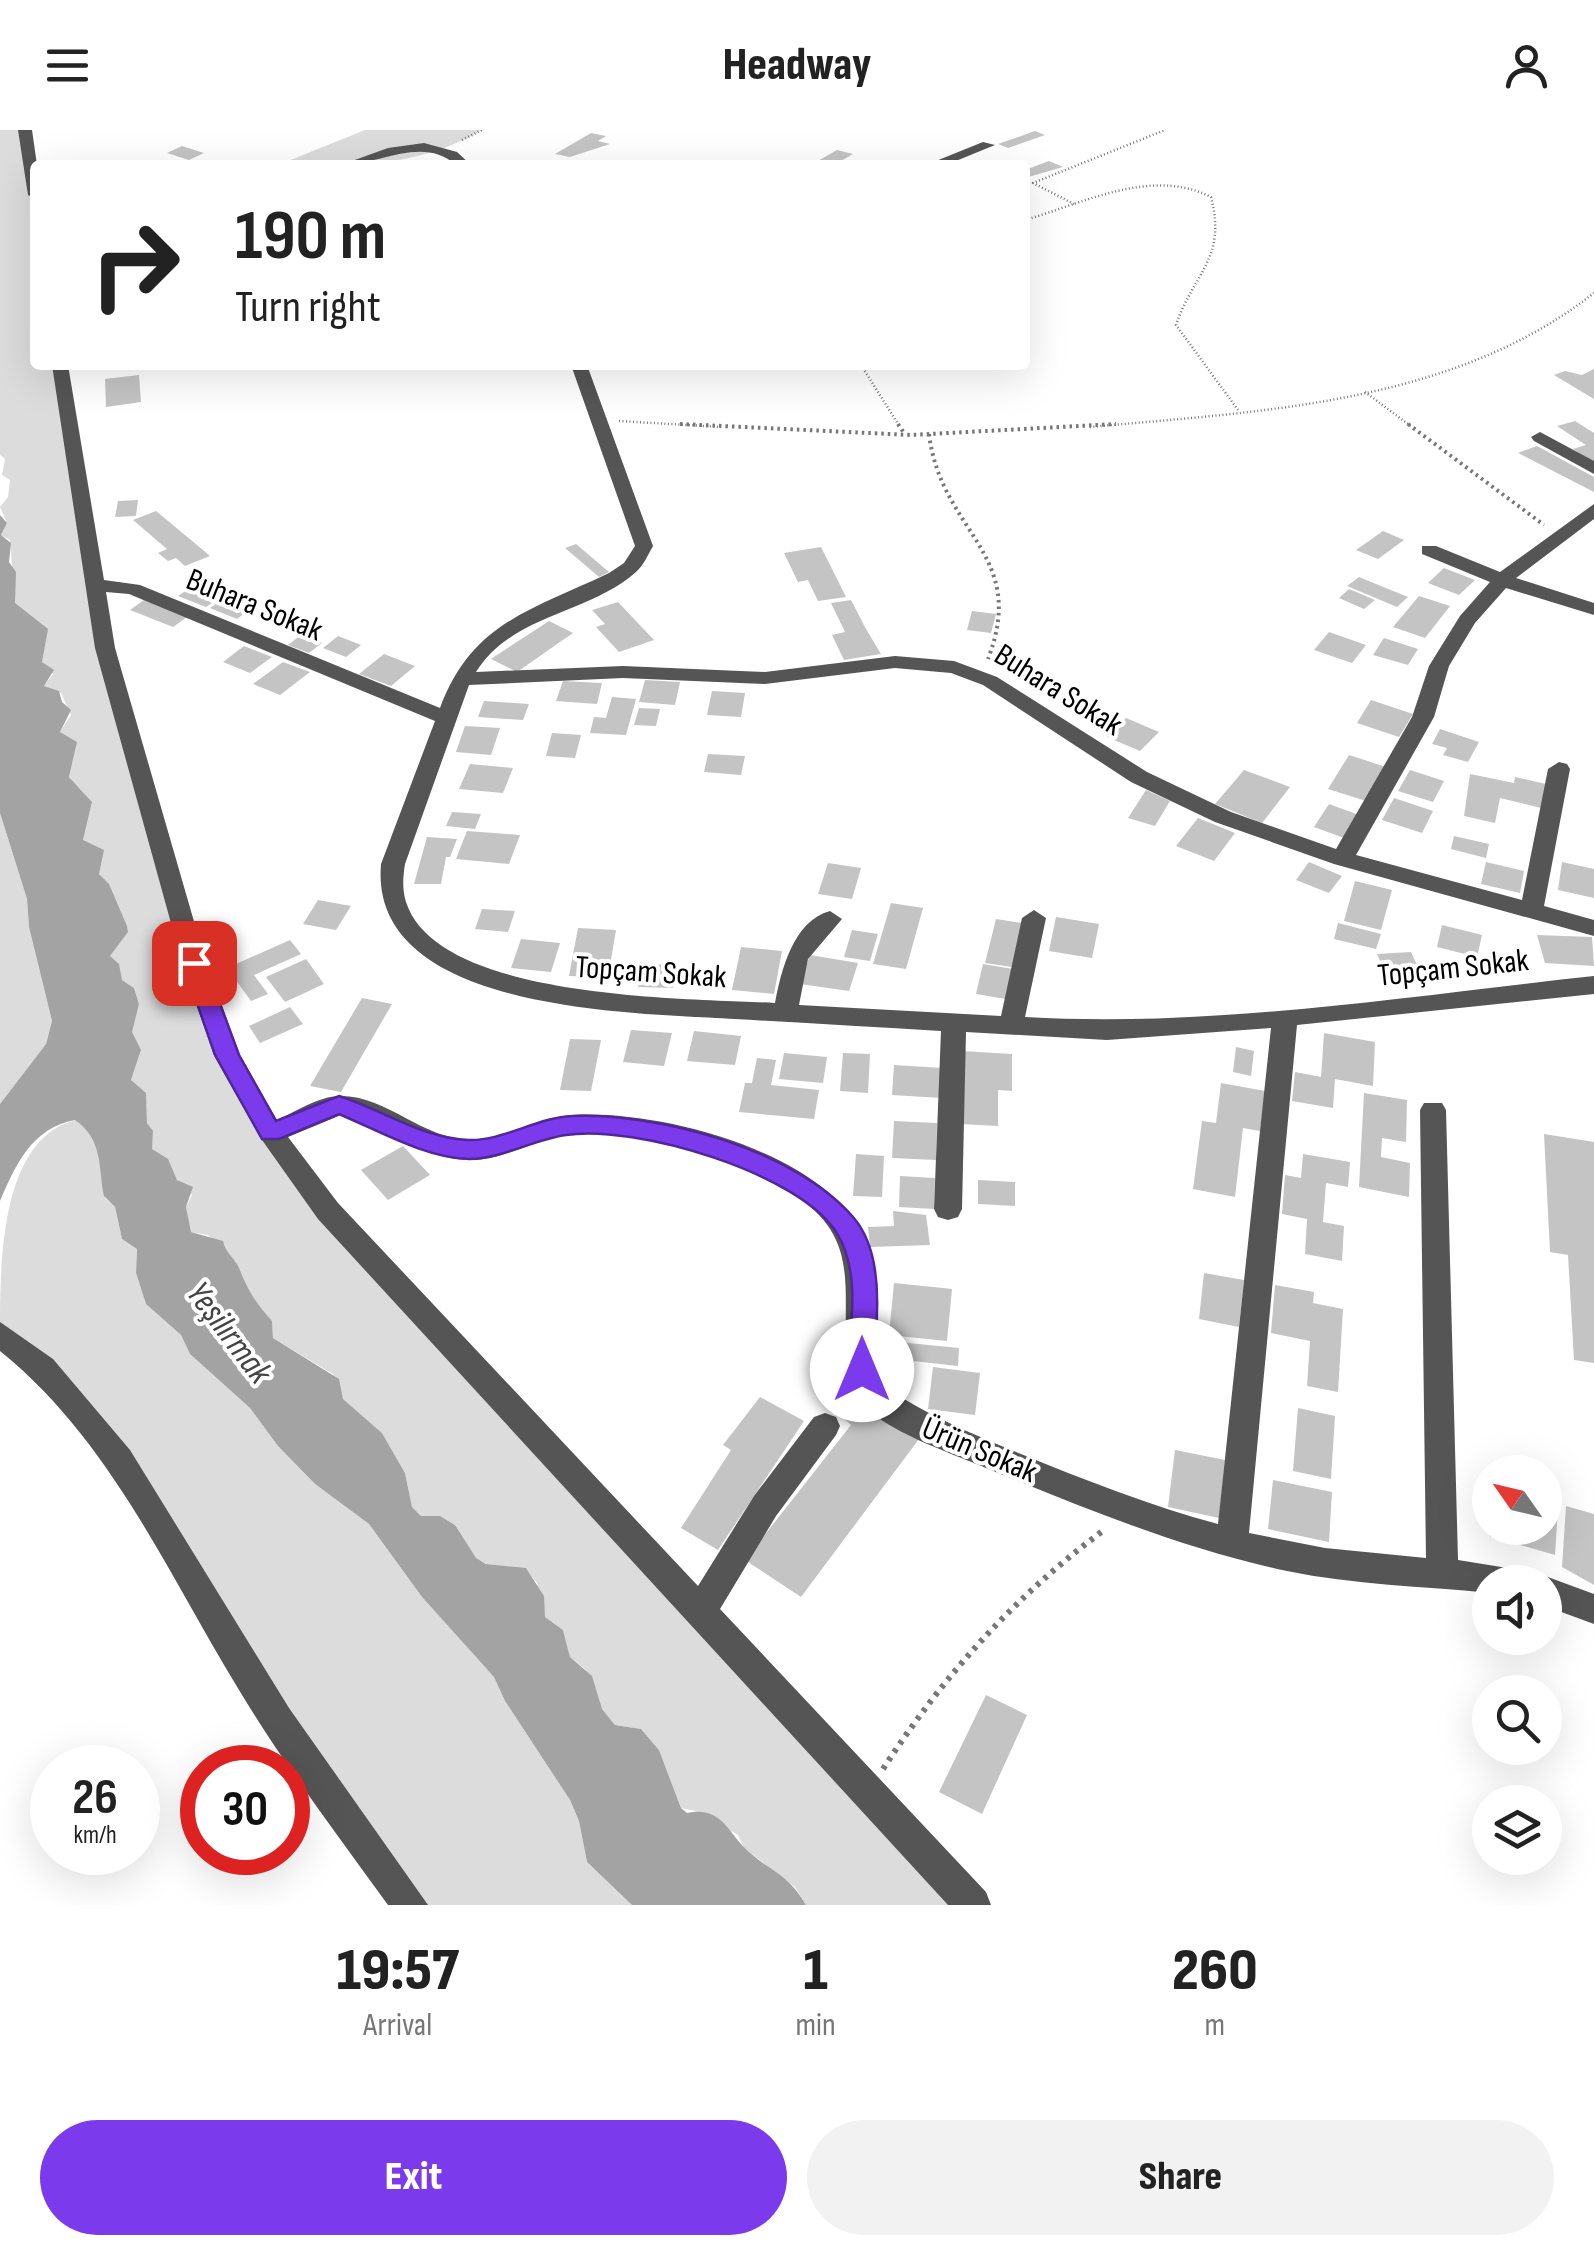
<!DOCTYPE html>
<html lang="en">
<head>
<meta charset="utf-8">
<style>
  :root { --surface:#fff; --page:#f2f2f2; --text:#222; --muted:#767676; --accent:#7c3aed }
  body { margin:0; font-family:"Sofia Sans Condensed",sans-serif; background:var(--page); color:var(--text); height:100vh; display:flex; flex-direction:column; font-size:38px; white-space:nowrap }
  * { box-sizing:border-box; margin:0 }
  p { font-size:32px; color:var(--muted) }
  .icon { flex:none; width:55px; height:55px; fill:none; stroke:currentColor; stroke-width:2; stroke-linecap:round; stroke-linejoin:round }
  .map { position:relative; height:1775px; overflow:hidden }
  .details { display:flex; flex-direction:column; background:var(--surface); flex:1 }
  .details>* { flex:none }
  .guide { position:absolute; left:30px; top:30px; width:1000px; height:210px; border-radius:10px; box-shadow:0 10px 40px #0002; background:#fff; color:var(--text); overflow:hidden }
  .needle { width:65px; rotate:304deg }
  .buttons { position:absolute; left:1472px; top:1325px; display:grid; gap:20px }
  .buttons a { display:grid; place-items:center; width:90px; height:90px; border-radius:50%; background:var(--surface); box-shadow:0 10px 40px #0002; font-size:50px }
  .speed { position:absolute; left:30px; top:1615px; display:flex; gap:20px; font-size:50px; font-weight:700; text-align:center }
  .speed>* { display:grid; place-content:center; width:130px; height:130px; border-radius:50%; background:var(--surface); box-shadow:0 10px 40px #0002; line-height:1 }
  .speed small { font-size:25px; font-weight:400 }
  .speed .limit { border:15px solid #d22; background:#fff; color:#111 }
  .pin { position:absolute; display:grid; place-items:center; width:85px; height:85px; color:#fff; margin:-42px; border-radius:20px; box-shadow:0 5px 15px #0006 }
  .me { position:absolute; width:110px; margin:-55px; rotate:0deg; stroke-linejoin:round; filter:drop-shadow(0 0 8px #0008) }
  .turn { display:flex; align-items:center; gap:35px; height:210px; padding:0 40px; font-size:45px }
  .turn .icon { width:130px; height:130px; stroke-width:2.5 }
  .turn b { display:block; font-size:70px; line-height:85px }
  .eta { display:flex; justify-content:space-evenly; align-items:center; height:170px; text-align:center }
  .eta b { font-size:60px; font-weight:800; line-height:70px }
  .cta { display:flex; gap:20px; margin-top:auto; padding:20px 40px }
  .cta a { flex:1; height:115px; border-radius:60px; background:var(--accent); color:#fff; font-size:40px; font-weight:800; line-height:115px; text-align:center }
  .cta a+a { background:var(--page); color:var(--text) }
  header { display:flex; justify-content:space-between; align-items:center; height:130px; padding:0 40px; background:var(--surface); font-size:45px; font-weight:800 }
  .map>svg:first-child { display:block }
</style>
</head>
<body>
<header><svg class="icon" aria-label="menu" viewBox="0 0 24 24"><path d="M4 6h16M4 12h16M4 18h16"/></svg>Headway<svg class="icon" aria-label="person" viewBox="0 0 24 24"><circle cx="12" cy="8" r="4"/><path d="M4 21q1-7 8-7t8 7"/></svg></header>
<div class="map">
<svg width="1594" height="1775" viewBox="0 0 1594 1775">
  <rect width="100%" height="100%" fill="#fff"/>
  <!-- green -->
  <g fill="#dcdcdc">
    <path d="M 0,0 L 25,0 L 35,65 L 35,235 L 60,235 L 79,373 L 194,833 L 271,1003 L 973,1775 L 806,1775 L 795,1757 L 744,1718 L 738,1705 L 696,1681 L 681,1678 L 659,1620 L 641,1599 L 615,1595 L 602,1579 L 585,1539 L 570,1527 L 563,1500 L 545,1487 L 537,1453 L 526,1439 L 487,1434 L 475,1428 L 455,1395 L 440,1386 L 421,1386 L 412,1377 L 405,1343 L 382,1303 L 343,1269 L 333,1244 L 273,1208 L 272,1191 L 259,1180 L 241,1153 L 234,1131 L 208,1105 L 190,1102 L 186,1077 L 192,1065 L 170,1042 L 168,1030 L 151,1019 L 153,1002 L 147,993 L 146,968 L 131,950 L 141,920 L 131,903 L 139,874 L 134,858 L 122,850 L 110,826 L 122,791 L 83,710 L 92,672 L 69,647 L 76,616 L 60,602 L 71,585 L 61,563 L 44,556 L 53,544 L 42,532 C 43,503 31,493 15,473 L 10,410 L 1,405 L 7,393 L 0,377 L 8,367 L 10,350 L 2,345 L 5,329 L 0,325 Z"/>
    <path d="M 365,0 L 482,0 C 416,39 351,35 278,35 Z"/>
    <polygon points="0,683 27,769 29,797 52,891 46,914 0,974"/>
    <path d="M 76,990 C 99,1007 107,1041 105,1068 L 115,1077 L 122,1109 L 137,1119 L 136,1143 L 146,1174 L 181,1205 L 190,1224 L 250,1278 L 278,1316 L 315,1354 L 369,1394 L 422,1467 L 494,1547 L 505,1571 L 570,1670 L 579,1691 L 587,1732 L 632,1775 L 410,1775 L 118,1330 L 0,1204 C 0,1133 0,1008 76,990 Z"/>
  </g>
  <!-- water -->
  <path fill="#a3a3a3" d="M 0,385 L 7,393 L 1,405 L 11,413 L 9,432 L 16,442 L 15,473 L 48,499 L 42,532 L 54,540 L 44,556 L 59,561 L 62,572 L 71,580 L 60,602 L 77,612 L 69,647 L 92,672 L 83,710 L 104,720 L 99,744 L 109,754 L 127,796 L 128,802 L 110,826 L 119,834 L 122,850 L 134,858 L 139,874 L 132,902 L 141,920 L 131,950 L 146,963 L 147,993 L 153,1001 L 152,1019 L 168,1029 L 177,1050 L 193,1057 L 186,1077 L 191,1102 L 223,1111 C 226,1124 234,1127 239,1138 C 248,1161 256,1173 272,1191 L 273,1208 L 339,1249 L 343,1269 L 382,1303 L 405,1343 L 412,1377 L 421,1386 L 440,1386 L 455,1395 L 476,1428 L 486,1434 L 526,1438 L 544,1466 L 545,1487 L 563,1500 L 570,1527 L 592,1546 L 602,1579 L 615,1595 L 641,1599 L 659,1620 L 681,1678 L 687,1683 C 723,1676 727,1703 749,1722 C 773,1743 788,1744 806,1775 L 632,1775 L 587,1732 L 579,1691 L 570,1670 L 505,1571 L 494,1547 L 422,1467 L 369,1394 L 315,1354 L 278,1316 L 250,1278 L 190,1224 L 181,1205 L 146,1174 L 136,1143 L 137,1119 L 122,1109 L 115,1077 L 104,1066 C 98,1039 104,1010 75,990 C 32,998 16,1034 0,1071 L 0,974 L 46,914 L 52,891 L 29,797 L 27,769 L 0,683 Z"/>
  <!-- building -->
  <g fill="#c4c4c4">
    <polygon points="1035,1 1045,5 1008,18 998,14"/>
    <polygon points="591,3 606,6 598,11 610,14 570,27 555,24"/>
    <polygon points="182,16 204,23 189,30 167,23"/>
    <polygon points="837,20 853,24 834,35 811,35"/>
    <polygon points="1049,31 1063,37 1025,48 1025,40"/>
    <polygon points="1594,239 1594,269 1554,245 1565,241 1582,245"/>
    <polygon points="139,245 141,272 106,277 105,249"/>
    <polygon points="1575,291 1594,303 1594,333 1573,319 1586,315 1557,296"/>
    <polygon points="1537,316 1594,347 1594,362 1518,323"/>
    <polygon points="138,370 136,386 115,387 118,371"/>
    <polygon points="156,381 191,410 210,426 185,436 176,428 168,431 158,423 167,419 133,390"/>
    <polygon points="1383,401 1404,410 1378,429 1356,420"/>
    <polygon points="576,414 609,442 599,447 565,418"/>
    <polygon points="821,417 846,467 818,471 808,450 798,452 784,423"/>
    <polygon points="1444,438 1475,450 1459,465 1428,453"/>
    <polygon points="1359,447 1408,467 1397,477 1347,456"/>
    <polygon points="202,450 230,461 206,477 178,466"/>
    <polygon points="1349,459 1375,470 1364,479 1339,468"/>
    <polygon points="230,464 257,474 237,489 210,478"/>
    <polygon points="1419,466 1450,476 1425,508 1393,497"/>
    <polygon points="144,470 187,487 173,497 130,480"/>
    <polygon points="851,470 866,499 881,524 844,530 832,505 845,502 831,473"/>
    <polygon points="618,472 654,510 619,522 596,497 605,494 592,480"/>
    <polygon points="972,481 996,484 991,503 967,500"/>
    <polygon points="549,491 573,503 517,542 491,529"/>
    <polygon points="1329,502 1366,515 1352,533 1314,520"/>
    <polygon points="301,505 322,513 309,523 288,515"/>
    <polygon points="338,506 361,515 346,527 323,518"/>
    <polygon points="1384,508 1418,519 1408,535 1373,525"/>
    <polygon points="244,516 272,527 250,543 223,532"/>
    <polygon points="384,524 415,536 391,556 359,544"/>
    <polygon points="283,532 310,542 280,565 253,554"/>
    <polygon points="645,550 680,552 675,575 639,572"/>
    <polygon points="563,551 602,553 597,574 556,571"/>
    <polygon points="712,561 745,563 741,587 707,585"/>
    <polygon points="612,567 636,569 626,605 590,603 594,587 606,588"/>
    <polygon points="1371,570 1413,584 1399,607 1357,593"/>
    <polygon points="484,571 529,574 523,590 478,587"/>
    <polygon points="639,578 660,579 656,596 634,595"/>
    <polygon points="1126,588 1159,602 1140,621 1107,607"/>
    <polygon points="465,596 500,598 491,625 456,622"/>
    <polygon points="1440,599 1479,612 1468,632 1443,625 1447,618 1432,614"/>
    <polygon points="552,603 581,605 575,628 546,626"/>
    <polygon points="708,624 745,626 741,645 704,642"/>
    <polygon points="1349,625 1386,637 1366,671 1328,659"/>
    <polygon points="470,634 513,638 503,663 459,659"/>
    <polygon points="1244,640 1290,657 1262,693 1215,674"/>
    <polygon points="1410,640 1444,651 1433,672 1398,661"/>
    <polygon points="1470,644 1514,653 1515,647 1546,654 1541,678 1500,668 1495,693 1464,686"/>
    <polygon points="1146,660 1170,671 1155,696 1128,688"/>
    <polygon points="1394,668 1433,681 1422,703 1382,690"/>
    <polygon points="1329,674 1359,685 1344,708 1314,697"/>
    <polygon points="452,682 481,684 475,699 446,696"/>
    <polygon points="1198,688 1235,703 1214,731 1176,716"/>
    <polygon points="467,701 520,705 509,734 456,729"/>
    <polygon points="1454,706 1489,714 1486,728 1451,719"/>
    <polygon points="427,707 457,709 450,727 446,727 441,754 414,754"/>
    <polygon points="1309,732 1342,746 1329,763 1296,750"/>
    <polygon points="1486,732 1524,741 1520,763 1481,754"/>
    <polygon points="1562,732 1594,739 1594,768 1558,760"/>
    <polygon points="828,733 861,738 852,769 818,764"/>
    <polygon points="1355,751 1392,760 1381,800 1344,791"/>
    <polygon points="318,770 351,776 336,800 303,794"/>
    <polygon points="891,773 923,778 906,839 873,834"/>
    <polygon points="482,779 515,781 508,802 475,799"/>
    <polygon points="1056,787 1099,794 1092,828 1049,821"/>
    <polygon points="996,789 1022,793 1012,837 985,833"/>
    <polygon points="1338,793 1381,804 1376,819 1334,809"/>
    <polygon points="1442,795 1482,805 1477,827 1437,817"/>
    <polygon points="578,798 616,800 608,847 569,846"/>
    <polygon points="852,800 878,804 870,831 844,827"/>
    <polygon points="1537,805 1592,807 1594,836 1545,833"/>
    <polygon points="521,809 560,813 551,842 511,838"/>
    <polygon points="290,810 301,824 254,845 268,864 251,871 227,838"/>
    <polygon points="741,817 782,821 774,864 732,860"/>
    <polygon points="1411,822 1425,852 1391,855 1377,824"/>
    <polygon points="810,825 858,833 849,861 800,854"/>
    <polygon points="306,829 324,854 285,872 266,847"/>
    <polygon points="642,834 676,835 673,858 638,857"/>
    <polygon points="983,834 1013,839 1006,869 976,864"/>
    <polygon points="362,868 392,874 341,962 310,956"/>
    <polygon points="290,877 303,894 260,913 249,896"/>
    <polygon points="631,900 672,903 664,936 623,932"/>
    <polygon points="694,901 741,906 735,935 687,931"/>
    <polygon points="1324,903 1375,912 1373,956 1335,949 1333,978 1292,971 1295,942 1321,947"/>
    <polygon points="570,909 601,910 591,961 560,960"/>
    <polygon points="1236,917 1254,921 1251,946 1233,942"/>
    <polygon points="962,921 1012,924 1012,961 998,960 998,996 961,994"/>
    <polygon points="784,923 827,927 823,953 779,949"/>
    <polygon points="843,923 870,924 868,963 840,961"/>
    <polygon points="757,928 776,930 771,955 819,960 814,989 739,982 745,953 752,953"/>
    <polygon points="894,935 943,938 942,968 892,965"/>
    <polygon points="1221,953 1265,961 1260,1001 1243,998 1235,1067 1193,1059 1202,991 1216,993"/>
    <polygon points="1364,963 1407,970 1406,1012 1382,1008 1381,1027 1410,1033 1409,1067 1359,1057"/>
    <polygon points="894,991 937,993 936,1030 892,1028"/>
    <polygon points="1544,1004 1594,1012 1594,1233 1574,1230 1568,1125 1550,1122"/>
    <polygon points="403,1016 430,1045 388,1070 361,1040"/>
    <polygon points="856,1024 884,1026 882,1067 853,1066"/>
    <polygon points="1303,1024 1350,1032 1348,1057 1326,1053 1323,1092 1344,1096 1342,1131 1305,1124 1307,1089 1282,1084 1285,1045 1301,1048"/>
    <polygon points="900,1046 935,1048 934,1079 899,1077"/>
    <polygon points="978,1050 1015,1052 1015,1076 978,1074"/>
    <polygon points="893,1081 926,1085 930,1115 870,1117 868,1097 894,1096"/>
    <polygon points="1204,1143 1244,1150 1239,1197 1199,1189"/>
    <polygon points="894,1153 952,1159 947,1211 889,1205"/>
    <polygon points="1275,1155 1314,1162 1313,1173 1343,1179 1338,1262 1307,1256 1310,1211 1271,1203"/>
    <polygon points="888,1211 959,1218 958,1236 886,1228"/>
    <polygon points="933,1237 980,1243 975,1285 928,1279"/>
    <polygon points="841,1255 865,1277 919,1309 801,1467 745,1430 851,1295 823,1269"/>
    <polygon points="760,1267 804,1291 718,1420 681,1398 731,1320 723,1315"/>
    <polygon points="1298,1278 1335,1286 1331,1349 1293,1341"/>
    <polygon points="1175,1320 1225,1330 1219,1388 1168,1377"/>
    <polygon points="1273,1350 1332,1362 1329,1412 1268,1399"/>
    <polygon points="1545,1359 1559,1363 1555,1425 1489,1406 1490,1398 1545,1398"/>
    <polygon points="1566,1376 1594,1384 1594,1455 1562,1437"/>
    <polygon points="986,1565 1027,1585 982,1684 939,1662"/>
  </g>
  <g fill="none" stroke-linecap="round" stroke-linejoin="round">
    <!-- path-far2 -->
    <g stroke="#777" stroke-width="2.5" stroke-dasharray="1 2.5" stroke-linecap="butt">
      <polyline points="462,10 482,0"/>
      <polyline points="1074,74 1033,53 1165,0"/>
      <path d="M 1025,90 C 1084,73 1152,37 1211,67 C 1227,129 1194,142 1176,195 L 1238,280"/>
      <polyline points="861,235 900,297"/>
      <polyline points="1365,262 1412,297"/>
      <polyline points="619,291 721,297"/>
      <path d="M 1090,297 C 1264,281 1452,274 1594,163"/>
    </g>
    <!-- path-far1 -->
    <g stroke="#777" stroke-width="4" stroke-dasharray="2.5 4" stroke-linecap="butt">
      <polyline points="680,294 911,305 1116,294"/>
      <polyline points="898,294 904,303"/>
      <polyline points="1408,294 1544,395"/>
      <path d="M 929,304 C 941,403 1029,423 988,529"/>
    </g>
    <!-- path -->
    <path stroke="#777" stroke-width="6" stroke-dasharray="4 6" stroke-linecap="butt" d="M 883,1639 C 944,1545 1014,1467 1104,1400"/>
    <!-- minor -->
    <g fill="#555" fill-rule="evenodd">
      <polygon points="18,0 32,0 37,35 35,69 28,65"/>
      <polygon points="983,12 995,15 946,35 926,35"/>
      <path d="M 424,13 L 457,22 L 471,35 L 456,35 C 423,5 379,35 341,35 L 388,18 Z"/>
      <polygon points="562,30 568,35 550,35 552,32"/>
      <path d="M 52,235 L 68,235 L 104,450 L 140,455 L 440,578 C 472,492 532,480 609,443 L 624,433 L 635,416 L 571,235 L 587,235 L 653,416 C 648,425 643,436 636,442 C 589,484 512,484 476,542 L 623,536 L 765,542 L 895,526 L 954,531 L 997,547 L 1147,642 L 1231,682 L 1336,719 L 1412,587 L 1429,536 L 1460,486 L 1490,452 L 1422,424 L 1422,416 L 1436,416 L 1500,442 L 1594,374 L 1594,389 L 1516,448 L 1594,473 L 1594,485 L 1506,458 L 1475,493 L 1449,536 L 1434,587 L 1356,725 L 1522,770 L 1548,639 L 1559,632 L 1567,634 L 1570,639 L 1544,776 L 1594,790 L 1594,806 L 1334,734 L 1215,692 L 1131,652 L 983,555 L 951,543 L 895,538 L 765,554 L 623,548 L 469,555 L 405,734 C 403,747 402,759 406,772 C 438,871 689,868 775,873 C 781,841 793,791 830,781 L 842,789 L 808,829 L 799,875 L 1001,886 L 1022,788 L 1034,780 L 1046,788 L 1025,887 C 1215,898 1406,866 1594,846 L 1594,864 L 1297,895 L 1249,1403 L 1325,1418 L 1426,1428 L 1420,980 L 1424,973 L 1442,973 L 1446,980 L 1458,1430 L 1526,1441 L 1531,1452 L 1490,1452 L 1490,1463 C 1422,1456 1354,1455 1287,1441 C 1183,1419 1084,1378 986,1338 C 951,1323 884,1301 859,1271 C 852,1263 850,1245 848,1235 C 839,1161 866,1109 789,1061 C 730,1024 624,993 556,1007 C 527,1014 499,1031 468,1030 C 422,1029 385,995 341,985 L 288,1007 L 338,1073 L 698,1456 L 754,1366 L 814,1287 L 825,1283 L 836,1287 L 840,1296 L 836,1305 L 776,1386 L 720,1479 L 986,1762 L 991,1775 L 948,1775 L 318,1089 L 262,1010 L 214,925 L 182,833 L 95,518 ZM 106,462 L 129,464 L 435,591 L 381,734 C 368,883 636,883 735,889 C 804,893 872,897 941,901 L 934,1079 L 938,1087 L 948,1090 L 958,1087 L 962,1079 L 966,902 L 1107,910 L 1271,898 L 1218,1394 C 1151,1376 1085,1350 1021,1324 C 973,1304 925,1285 883,1255 C 870,1210 885,1163 870,1119 C 836,1024 664,980 573,985 C 537,987 505,1010 470,1010 C 423,1009 387,966 341,966 C 321,965 295,982 277,990 L 240,925 L 206,833 L 115,518 Z"/>
      <polygon points="1540,302 1594,331 1594,344 1534,311 1531,307"/>
      <path d="M 0,1192 L 53,1229 L 130,1320 L 289,1578 L 428,1775 L 388,1775 C 336,1703 282,1632 236,1555 C 165,1438 109,1309 0,1221 Z"/>
      <polygon points="1545,1446 1594,1464 1594,1494 1545,1476 1545,1452 1533,1452"/>
    </g>
  </g>
  <!-- route -->
  <path fill="#7c3aed" stroke="#51269a" stroke-width="2.5" d="M 194,825 L 205,833 L 239,925 L 276,991 L 339,966 C 381,979 424,1009 469,1010 C 503,1011 538,987 573,986 C 659,983 794,1019 853,1087 C 875,1112 878,1150 877,1181 C 876,1202 880,1230 871,1249 L 852,1249 L 848,1240 C 850,1197 861,1145 838,1105 C 802,1043 634,994 566,1005 C 535,1009 501,1029 469,1029 C 426,1028 379,1001 339,984 L 279,1009 L 262,1009 L 215,925 L 183,833 Z"/>
  <g text-anchor="middle" stroke-width="8" stroke-linejoin="round" paint-order="stroke">
    <!-- street labels -->
    <g font-size="32" fill="#000" stroke="#fff">
      <text transform="translate(255 474) rotate(22)" y="11">Buhara Sokak</text>
      <text transform="translate(1059 559) rotate(32)" y="11">Buhara Sokak</text>
      <text transform="translate(1453 837) rotate(-6)" y="11">Topçam Sokak</text>
      <text transform="translate(651 841) rotate(4)" y="11">Topçam Sokak</text>
      <text transform="translate(980 1319) rotate(23)" y="11">Ürün Sokak</text>
    </g>
    <!-- water labels -->
    <g font-size="35" font-style="italic" fill="#444" stroke="#fff">
      <text transform="translate(230 1202) rotate(53)" y="12">Yeşilırmak</text>
    </g>
  </g>
</svg>
<div class="buttons">
<a><svg class="needle" viewBox="-14 -14 28 28"><path d="M0-13l5 13h-10z" fill="#e53935"/><path d="M0 13l5-13h-10z" fill="#767676"/></svg></a>
<a><svg class="icon" aria-label="sound" viewBox="0 0 24 24"><path d="M4 9h4l5-4v14l-5-4H4zM17 9q2 3 0 6"/></svg></a>
<a><svg class="icon" aria-label="search" viewBox="0 0 24 24"><circle cx="10" cy="10" r="6"/><path d="M15 15l6 6"/></svg></a>
<a><svg class="icon" aria-label="layers" viewBox="0 0 24 24"><path d="M12 4l9 5-9 5-9-5zM3 14l9 5 9-5"/></svg></a>
</div>
<div class="speed"><div>26<small>km/h</small></div><div class="limit">30</div></div>
<div class="pin" style="left:194px;top:833px;background:#d93025"><svg class="icon" aria-label="arrive" viewBox="0 0 24 24"><path d="M6 21V4h12l-3 4 3 4H6"/></svg></div>
<svg class="me" style="left:862px;top:1240px" viewBox="-20 -20 40 40"><circle r="19" fill="#fff"/><path d="M0-13L10 11 0 6-10 11z" fill="#7c3aed"/></svg>
<div class="guide">
<div class="turn"><svg class="icon" aria-label="right" viewBox="0 0 24 24"><path d="M7 20v-9h11M14 6l5 5-5 5"/></svg><div><b>190 m</b>Turn right</div></div>
</div>
</div>
<section class="details">
<div class="eta">
<div><b>19:57</b><p>Arrival</p></div>
<div><b>1</b><p>min</p></div>
<div><b>260</b><p>m</p></div>
</div>
<div class="cta"><a>Exit</a><a>Share</a></div>
</section>
</body>
</html>
